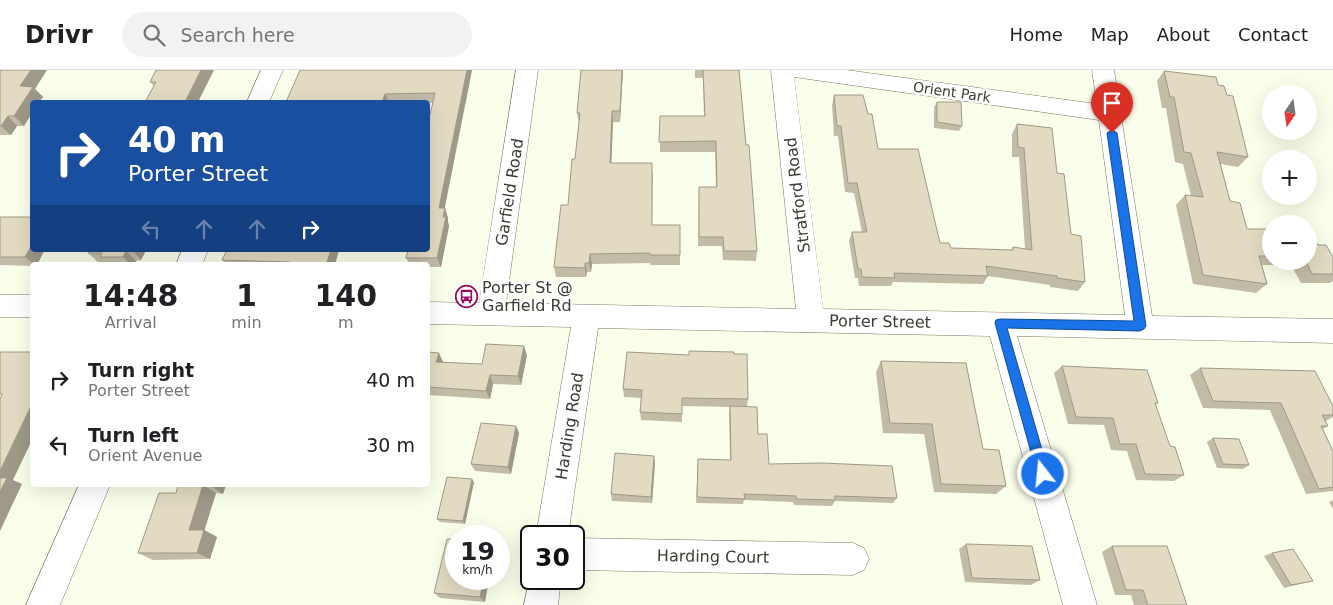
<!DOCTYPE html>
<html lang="en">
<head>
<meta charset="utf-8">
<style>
  :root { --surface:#fff; --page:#f2f2f2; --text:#202124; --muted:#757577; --line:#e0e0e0 }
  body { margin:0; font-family:"DejaVu Sans",sans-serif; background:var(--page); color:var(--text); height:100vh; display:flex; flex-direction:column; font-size:19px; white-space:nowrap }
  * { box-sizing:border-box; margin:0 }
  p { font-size:16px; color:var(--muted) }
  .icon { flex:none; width:28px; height:28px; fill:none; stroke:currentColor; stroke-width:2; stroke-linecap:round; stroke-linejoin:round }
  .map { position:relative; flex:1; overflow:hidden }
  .drawer { position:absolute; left:30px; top:192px; width:400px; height:225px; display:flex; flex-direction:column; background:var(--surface); border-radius:5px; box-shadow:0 5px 20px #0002 }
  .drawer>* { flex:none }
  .banner { position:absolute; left:30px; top:30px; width:400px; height:152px; border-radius:5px; box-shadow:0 5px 20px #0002; background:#1a4fa0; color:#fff; overflow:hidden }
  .needle { width:32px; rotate:193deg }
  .fabs { position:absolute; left:1262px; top:15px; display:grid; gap:10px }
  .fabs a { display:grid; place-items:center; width:55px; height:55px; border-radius:50%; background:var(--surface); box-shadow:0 5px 20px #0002; font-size:25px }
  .speed { position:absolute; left:445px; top:455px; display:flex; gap:10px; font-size:25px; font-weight:700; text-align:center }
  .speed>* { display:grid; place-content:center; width:65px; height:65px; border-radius:50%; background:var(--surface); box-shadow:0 5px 20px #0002; line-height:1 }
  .speed small { font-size:12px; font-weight:400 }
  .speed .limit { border:2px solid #111; border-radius:8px; background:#fff; color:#111 }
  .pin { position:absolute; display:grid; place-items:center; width:42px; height:42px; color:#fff; margin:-51px -21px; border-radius:50% 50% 50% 0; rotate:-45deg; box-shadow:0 0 5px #0007 }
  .pin .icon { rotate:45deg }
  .me { position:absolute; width:55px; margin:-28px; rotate:344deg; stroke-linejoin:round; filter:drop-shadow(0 0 4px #0008) }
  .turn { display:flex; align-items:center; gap:18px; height:105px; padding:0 15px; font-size:22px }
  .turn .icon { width:65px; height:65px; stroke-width:2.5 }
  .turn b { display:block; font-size:35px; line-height:42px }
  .lanes { display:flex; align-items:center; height:48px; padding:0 15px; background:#0003; justify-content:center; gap:25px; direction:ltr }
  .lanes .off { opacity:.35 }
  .eta { display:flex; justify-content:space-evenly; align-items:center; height:85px; text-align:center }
  .eta b { font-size:30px; font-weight:600; line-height:35px }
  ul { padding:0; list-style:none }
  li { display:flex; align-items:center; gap:15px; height:65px; padding:0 15px }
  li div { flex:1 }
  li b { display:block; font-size:19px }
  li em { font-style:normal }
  header { display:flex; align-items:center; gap:30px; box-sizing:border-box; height:70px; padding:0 25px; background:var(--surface); border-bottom:1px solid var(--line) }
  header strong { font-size:24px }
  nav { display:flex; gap:28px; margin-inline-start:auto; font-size:18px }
  .search { width:350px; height:45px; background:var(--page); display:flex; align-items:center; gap:12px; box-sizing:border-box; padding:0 18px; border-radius:28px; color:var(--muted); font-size:19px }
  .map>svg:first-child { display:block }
</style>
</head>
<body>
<header>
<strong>Drivr</strong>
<div class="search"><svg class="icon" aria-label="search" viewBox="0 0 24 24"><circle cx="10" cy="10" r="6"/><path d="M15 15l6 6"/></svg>Search here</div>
<nav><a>Home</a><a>Map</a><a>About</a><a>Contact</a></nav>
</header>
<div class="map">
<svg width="1333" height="535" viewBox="0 0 1333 535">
  <rect width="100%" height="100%" fill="#f9ffea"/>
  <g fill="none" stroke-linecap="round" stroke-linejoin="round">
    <defs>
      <g id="minor">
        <polygon points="261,0 283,0 269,32 247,32"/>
        <path d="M 516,0 L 538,0 L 506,233 L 796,239 L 771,0 L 846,0 L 1097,34 L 1092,0 L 1114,0 L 1152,246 L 1333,249 L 1333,273 L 1017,266 L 1097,535 L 1063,535 L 990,266 L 598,258 L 568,466 L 536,466 L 571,257 L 428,254 L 428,232 L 479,233 ZM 794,7 L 1099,50 L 1125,245 L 823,239 Z"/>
        <polygon points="182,180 208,180 202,195 176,195"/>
        <rect x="0" y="225" width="32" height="22"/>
        <polygon points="79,415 110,415 60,535 26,535"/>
        <polygon points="574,468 853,473 864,478 869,489 864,500 853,505 574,500"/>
        <polygon points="531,502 531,509 561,509 558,535 524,535"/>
      </g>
    </defs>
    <!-- minor casing -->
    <use href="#minor" stroke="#737962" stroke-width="1"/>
    <!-- minor -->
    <use href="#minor" fill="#fff" fill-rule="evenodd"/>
  </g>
  <!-- wall -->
  <g fill="#c2bca7">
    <polygon points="0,0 35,19 43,27 39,32 32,32 24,56 17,56 11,65 0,65"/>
    <polygon points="156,0 198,32 154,16 150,12"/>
    <polygon points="472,0 444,138 448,148 448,152 449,156 441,197 428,197 428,195 410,195 406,188 408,180 406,180 428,180 432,33 428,33 428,32 286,32"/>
    <polygon points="623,0 620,52 613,52 611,93 653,103 652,155 680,155 680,195 650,195 650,193 592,194 591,202 587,202 586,207 556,207 554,197 568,135 575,89 579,53 577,43"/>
    <polygon points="695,0 739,0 746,75 757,181 756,191 723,190 722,176 698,176 699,117 716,117 715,82 660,82 660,46 704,46 703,8 695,8"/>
    <polygon points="1164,1 1218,15 1227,25 1248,87 1238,97 1221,94 1230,131 1247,159 1271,159 1271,191 1309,191 1318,175 1333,187 1333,211 1330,213 1301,213 1291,195 1262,195 1267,214 1256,223 1193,214 1176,135 1185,125 1191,126 1183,94 1175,92 1166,38 1162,38 1157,11"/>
    <polygon points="834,25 878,79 940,173 951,178 1011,180 1013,177 1025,179 1019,87 1012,87 1012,64 1017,54 1057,103 1071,164 1085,212 1078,221 1050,217 1050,215 988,206 983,214 893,212 891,216 859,216 858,208 855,208 849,171 852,162 862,162 854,123 845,122 838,66 834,66 832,35"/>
    <polygon points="937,32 962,56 959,61 934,58 934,37"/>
    <polygon points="0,147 32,180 49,180 48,182 44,181 37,195 32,195 32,196 0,195"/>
    <polygon points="146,180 141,190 136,191 134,195 108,195 105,192 98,192 88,183"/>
    <polygon points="227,180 335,195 227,195 222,190"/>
    <polygon points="428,282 443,292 443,293 482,294 527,285 521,315 493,314 490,329 428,325"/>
    <polygon points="734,284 748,329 747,336 769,394 897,428 893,433 835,431 832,436 794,435 793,432 744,430 743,434 696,433 698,389 730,390 729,342 730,337 682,336 682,352 641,350 640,342 641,328 624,327 623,319 689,285"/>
    <polygon points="881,291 983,379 1006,416 996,424 934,422 924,364 883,363 876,302"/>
    <polygon points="1062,296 1158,333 1155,335 1170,376 1184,405 1174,411 1136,410 1127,381 1111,380 1104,355 1068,354 1054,303"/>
    <polygon points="1200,298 1333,336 1333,347 1326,351 1328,356 1323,359 1333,381 1333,421 1306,424 1270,340 1203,338 1190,305"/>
    <polygon points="516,356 519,363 511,404 475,401 471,394"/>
    <polygon points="1213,368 1249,395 1243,399 1217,398 1207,372"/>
    <polygon points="655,393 652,433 612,431 611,424"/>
    <polygon points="474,412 465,454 440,452 437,449"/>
    <polygon points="178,415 226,415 223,424 216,423 204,460 217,467 210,489 153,490 138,483 176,423"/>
    <polygon points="1333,430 1333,439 1329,432"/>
    <polygon points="966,474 1040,510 1031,515 965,512 959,479"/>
    <polygon points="1112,476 1187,535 1134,535 1131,525 1115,525 1102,482"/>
    <polygon points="1272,483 1313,511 1284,518 1264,486"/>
    <polygon points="489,509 485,532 440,528 434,523"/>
  </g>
  <!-- shaded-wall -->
  <g fill="#9e9988">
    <polygon points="31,0 47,0 35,19 43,27 39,32 32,32 32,43 24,56 14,46 20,16"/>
    <polygon points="201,0 214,0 198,32 185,32"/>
    <polygon points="467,0 472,0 443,147 439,138"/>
    <polygon points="622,0 623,0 620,52 620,41"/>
    <polygon points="385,24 389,32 382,32"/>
    <polygon points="612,41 613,52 611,103 610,93"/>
    <polygon points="8,46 17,56 11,65 1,56"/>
    <polygon points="445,138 448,148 448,152 449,156 441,197 437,188"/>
    <polygon points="32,175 32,180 43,180 44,181 37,195 35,195 25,187"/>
    <polygon points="132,180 146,180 141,190"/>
    <polygon points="331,180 339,180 335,195 326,195"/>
    <polygon points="126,181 136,191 134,195 131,195 123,187"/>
    <polygon points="590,184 592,194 591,202 589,193"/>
    <polygon points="585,193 587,202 586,207 585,198"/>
    <polygon points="524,276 527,285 521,315 518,306"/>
    <polygon points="439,283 443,292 441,301 436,292"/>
    <polygon points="490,305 493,314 490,329 486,321"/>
    <polygon points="32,334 32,370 13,410 22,414 0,461 0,401"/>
    <polygon points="516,356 519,363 511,404 508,397"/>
    <polygon points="654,386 655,393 652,433 651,427"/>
    <polygon points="472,409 474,412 465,454 463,451"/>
    <polygon points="203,415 216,423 204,462 204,460 217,467 210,489 197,483 189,460"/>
    <polygon points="211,415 226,415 223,424 211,416"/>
    <polygon points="484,509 489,509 485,532 480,527"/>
  </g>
  <!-- building -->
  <g fill="#e2dbc2" stroke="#9e9988">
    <polygon points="0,0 31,0 20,16 33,17 14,46 8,46 1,56 0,56"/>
    <polygon points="156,0 201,0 185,32 145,32 156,12 150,12"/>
    <polygon points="300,0 467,0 439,138 445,138 443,147 446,147 437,188 406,188 408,180 428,180 428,53 435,23 385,24 382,32 286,32"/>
    <polygon points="581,0 622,0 620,41 612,41 610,93 652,93 652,155 680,155 680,185 650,185 650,183 590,184 589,193 585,193 585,198 554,197 561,135 568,135 572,89 575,89 580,43 577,43"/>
    <polygon points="703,0 739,0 746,75 749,75 757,181 724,181 723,167 699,167 699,117 717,117 716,71 659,72 660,46 705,46"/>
    <polygon points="1164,1 1216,7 1218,15 1224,16 1227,25 1233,26 1248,87 1217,82 1230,131 1240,133 1247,159 1271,159 1271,186 1259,186 1267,214 1203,205 1185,125 1203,127 1191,83 1184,82 1174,27 1170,27"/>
    <polygon points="834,25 863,25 868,44 872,44 878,79 918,79 940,173 949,173 951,178 1013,180 1013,177 1032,180 1024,78 1018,77 1017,54 1052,58 1057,103 1064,104 1071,164 1081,166 1085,212 1057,208 1057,206 986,196 988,206 894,203 895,208 862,207 861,199 858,199 852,162 867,162 857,113 848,113 841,56 837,56"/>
    <polygon points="937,32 961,32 962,56 937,52"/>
    <polygon points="0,147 32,147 32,175 25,187 0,187"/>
    <polygon points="1309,160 1318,175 1326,175 1333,187 1333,204 1312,204 1306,191 1309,191"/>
    <polygon points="89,180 132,180 126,181 123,187 100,187 102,183 88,183"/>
    <polygon points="227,180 331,180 326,195 289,195 290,192 222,190"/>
    <polygon points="486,274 524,276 518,306 490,305 486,321 428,317 428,282 439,283 436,292 482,294"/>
    <polygon points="689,281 734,282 734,284 747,284 748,329 682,328 682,344 640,342 642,320 623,319 627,282 689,285"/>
    <polygon points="0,282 32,282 32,334 0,401 0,329 2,324 0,324"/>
    <polygon points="881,291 966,293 983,379 999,380 1006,416 941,414 932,354 890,353"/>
    <polygon points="1062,296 1147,300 1158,333 1155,333 1170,376 1175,377 1184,405 1145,404 1136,374 1120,374 1113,348 1076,347"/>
    <polygon points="1200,298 1315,301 1333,336 1333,345 1322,345 1328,356 1321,356 1333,381 1333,417 1319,419 1281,333 1213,331"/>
    <polygon points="730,336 757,337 758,364 767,364 769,394 821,393 892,396 897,428 835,426 835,430 796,429 796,426 744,424 745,429 697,427 698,389 731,390"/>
    <polygon points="481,353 516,356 508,397 471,394"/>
    <polygon points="1213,368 1239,369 1249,395 1223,394"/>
    <polygon points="615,383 654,386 651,427 611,424"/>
    <polygon points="447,407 472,409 463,451 437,449"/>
    <polygon points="0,408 7,408 0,422"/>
    <polygon points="178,415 211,415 211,416 203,415 189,460 204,460 197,483 138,483 159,423 176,423"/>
    <polygon points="447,469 456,469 456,509 484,509 480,527 434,523"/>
    <polygon points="966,474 1032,476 1040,510 972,508"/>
    <polygon points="1112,476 1167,476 1187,535 1148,535 1143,520 1126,520"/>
    <polygon points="1293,479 1313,511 1291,515 1272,483"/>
  </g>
  <!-- route -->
  <polygon fill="#1a73e8" stroke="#114b97" points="1112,60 1117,63 1146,256 1144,259 1140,261 1007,258 1049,404 1047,408 1043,410 1038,408 1037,404 995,253 996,250 1000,249 1134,251 1107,63"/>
  <!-- icons -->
  <defs>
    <symbol id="bus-ring" viewBox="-11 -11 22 22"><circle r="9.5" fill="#fff" stroke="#9a0d5e" stroke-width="1.5"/><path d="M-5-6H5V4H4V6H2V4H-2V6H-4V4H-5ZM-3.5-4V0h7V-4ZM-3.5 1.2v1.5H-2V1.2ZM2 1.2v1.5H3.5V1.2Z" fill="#9a0d5e"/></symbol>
  </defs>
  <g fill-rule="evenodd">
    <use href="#bus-ring" x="454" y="214" width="25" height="25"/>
  </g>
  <g text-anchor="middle" stroke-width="5" stroke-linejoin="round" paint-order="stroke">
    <!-- far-street labels -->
    <g font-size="14" fill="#3a3d33" stroke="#fff">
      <text transform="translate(952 22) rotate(8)" y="5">Orient Park</text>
    </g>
    <!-- street labels -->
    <g font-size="16" fill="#3a3d33" stroke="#fff">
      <text transform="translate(509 122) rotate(-81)" y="6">Garfield Road</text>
      <text transform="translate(797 125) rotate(-97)" y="6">Stratford Road</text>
      <text transform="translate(880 251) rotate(1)" y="6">Porter Street</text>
      <text transform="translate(569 356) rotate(-81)" y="6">Harding Road</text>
      <text transform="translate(713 486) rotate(1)" y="6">Harding Court</text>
    </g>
    <!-- poi labels -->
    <g font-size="16" fill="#3a3d33" stroke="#fff" text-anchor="start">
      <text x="482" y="223">Porter St @<tspan x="482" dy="18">Garfield Rd</tspan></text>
    </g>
  </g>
</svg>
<div class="fabs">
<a><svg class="needle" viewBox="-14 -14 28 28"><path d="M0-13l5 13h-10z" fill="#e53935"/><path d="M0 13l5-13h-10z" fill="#757577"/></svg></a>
<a>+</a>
<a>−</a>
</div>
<div class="speed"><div>19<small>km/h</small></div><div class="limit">30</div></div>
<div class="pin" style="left:1112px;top:63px;background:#d93025"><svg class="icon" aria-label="arrive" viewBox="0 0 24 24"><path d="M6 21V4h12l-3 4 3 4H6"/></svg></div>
<svg class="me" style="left:1043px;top:404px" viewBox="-20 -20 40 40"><circle r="17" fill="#1a73e8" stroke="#fff" stroke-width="3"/><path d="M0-11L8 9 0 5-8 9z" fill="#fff"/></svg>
<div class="banner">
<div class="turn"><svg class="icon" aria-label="right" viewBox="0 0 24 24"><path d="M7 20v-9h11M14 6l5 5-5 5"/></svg><div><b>40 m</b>Porter Street</div></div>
<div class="lanes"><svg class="icon off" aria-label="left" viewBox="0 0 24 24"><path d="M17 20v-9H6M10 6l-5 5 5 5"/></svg><svg class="icon off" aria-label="ahead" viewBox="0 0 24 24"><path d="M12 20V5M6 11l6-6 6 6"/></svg><svg class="icon off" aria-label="ahead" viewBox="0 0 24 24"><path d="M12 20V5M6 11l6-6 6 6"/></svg><svg class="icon" aria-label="right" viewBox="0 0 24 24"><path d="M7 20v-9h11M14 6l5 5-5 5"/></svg></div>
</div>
<section class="drawer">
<div class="eta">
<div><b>14:48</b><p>Arrival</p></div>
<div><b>1</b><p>min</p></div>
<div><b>140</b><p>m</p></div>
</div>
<ul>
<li><svg class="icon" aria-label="right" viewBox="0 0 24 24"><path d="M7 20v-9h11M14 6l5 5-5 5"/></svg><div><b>Turn right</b><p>Porter Street</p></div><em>40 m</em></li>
<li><svg class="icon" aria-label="left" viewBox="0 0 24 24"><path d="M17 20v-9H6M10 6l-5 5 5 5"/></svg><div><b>Turn left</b><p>Orient Avenue</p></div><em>30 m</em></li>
</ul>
</section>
</div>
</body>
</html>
